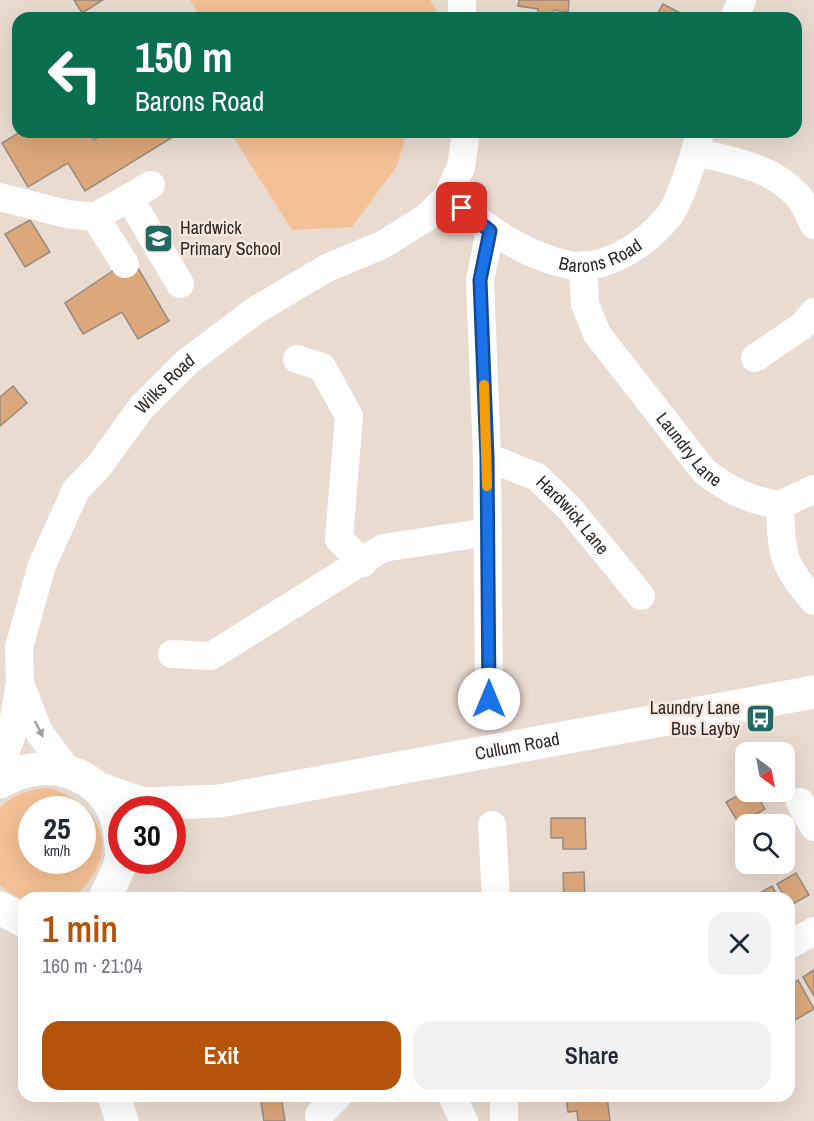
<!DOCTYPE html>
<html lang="en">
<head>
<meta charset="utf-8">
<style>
  :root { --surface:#fff; --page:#f2f2f3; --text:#1f2937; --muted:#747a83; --accent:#b45309 }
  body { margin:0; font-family:"Archivo Narrow",sans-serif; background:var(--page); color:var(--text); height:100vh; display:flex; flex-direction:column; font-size:22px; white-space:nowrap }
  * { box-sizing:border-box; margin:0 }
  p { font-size:20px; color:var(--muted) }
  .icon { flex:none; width:33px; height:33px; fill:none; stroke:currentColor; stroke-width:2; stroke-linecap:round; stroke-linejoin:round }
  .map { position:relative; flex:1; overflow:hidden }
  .details { position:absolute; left:18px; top:892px; width:777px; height:210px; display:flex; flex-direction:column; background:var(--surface); border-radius:18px; box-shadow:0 6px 24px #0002 }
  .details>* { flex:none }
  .guide { position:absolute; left:12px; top:12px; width:790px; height:126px; border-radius:18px; box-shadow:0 6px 24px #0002; background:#0b6e4f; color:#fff; overflow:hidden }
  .needle { width:39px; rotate:148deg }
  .buttons { position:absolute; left:735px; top:742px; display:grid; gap:12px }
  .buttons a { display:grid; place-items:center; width:60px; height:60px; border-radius:12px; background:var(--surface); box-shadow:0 6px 24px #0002; font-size:30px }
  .speed { position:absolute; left:18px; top:796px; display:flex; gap:12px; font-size:30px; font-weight:700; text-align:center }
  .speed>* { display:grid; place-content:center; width:78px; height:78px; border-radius:50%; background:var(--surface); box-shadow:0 6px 24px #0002; line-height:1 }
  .speed small { font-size:15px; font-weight:400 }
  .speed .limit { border:9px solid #d22; background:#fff; color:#111 }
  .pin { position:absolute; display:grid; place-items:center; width:51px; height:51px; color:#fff; margin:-26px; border-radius:12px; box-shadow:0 3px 9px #0006 }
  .me { position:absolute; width:66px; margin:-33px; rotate:0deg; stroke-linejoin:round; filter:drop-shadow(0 0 4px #0008) }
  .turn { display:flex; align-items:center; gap:21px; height:126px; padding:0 24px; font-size:27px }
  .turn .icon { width:78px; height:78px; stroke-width:2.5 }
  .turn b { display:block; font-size:42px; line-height:51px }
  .round { display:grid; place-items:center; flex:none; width:63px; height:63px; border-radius:18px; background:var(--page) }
  .head { display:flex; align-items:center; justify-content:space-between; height:102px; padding:0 24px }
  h1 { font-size:36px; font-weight:600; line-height:45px; color:var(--accent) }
  .action { display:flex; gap:12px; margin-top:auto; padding:12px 24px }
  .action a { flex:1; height:69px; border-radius:18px; background:var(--accent); color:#fff; font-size:24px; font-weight:600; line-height:69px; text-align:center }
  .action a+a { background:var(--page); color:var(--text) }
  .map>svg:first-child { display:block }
</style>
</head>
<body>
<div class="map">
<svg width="814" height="1121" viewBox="0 0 814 1121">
  <rect width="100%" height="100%" fill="#e9dbd0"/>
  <!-- green -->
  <g fill="#f4c095" fill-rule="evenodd">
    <polygon points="190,0 430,0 440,17 201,18"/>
    <polygon points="230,132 407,132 397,166 352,227 292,230"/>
    <path d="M 47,788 C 92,798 120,840 89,881 C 84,888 76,896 68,898 C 61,900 51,898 44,898 C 22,898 19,901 0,885 L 0,808 C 14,794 28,790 47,788 ZM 32,810 L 82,810 L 82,861 L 32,861 Z"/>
  </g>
  <!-- building -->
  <g fill="#dca77b" stroke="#988b81" stroke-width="1.5">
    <polygon points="74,0 103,0 82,13"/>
    <polygon points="519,0 569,0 568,12 554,10 553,18 537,18 538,9 518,6"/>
    <polygon points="663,4 684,15 682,18 655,18"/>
    <polygon points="20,132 88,132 94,140 107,132 181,132 85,191 68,163 28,187 2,143"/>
    <polygon points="30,220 50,252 25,267 5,234"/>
    <polygon points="132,258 169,321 138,339 122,312 83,334 65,303"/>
    <polygon points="13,386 27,403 0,426 0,397"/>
    <polygon points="746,791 755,792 765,809 739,824 726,802"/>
    <polygon points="760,815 765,825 746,825 746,835 740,825"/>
    <polygon points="551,818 585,818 586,849 563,849 563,838 551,838"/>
    <polygon points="584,872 585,898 564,898 563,873"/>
    <polygon points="796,873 809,895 789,906 789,898 785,898 777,884"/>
    <polygon points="772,886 779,898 751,898"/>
    <polygon points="814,970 814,996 803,977"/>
    <polygon points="798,980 814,1009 795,1020 789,1010 789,986"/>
    <polygon points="260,1096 281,1096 285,1121 264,1121"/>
    <polygon points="566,1096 607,1096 610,1121 578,1121 577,1111 568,1112"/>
  </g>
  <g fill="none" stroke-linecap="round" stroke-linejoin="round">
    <!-- minor -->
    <g stroke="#fff" stroke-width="28">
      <polyline points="462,0 462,18"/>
      <polyline points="734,18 742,0"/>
      <path d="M 696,152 C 732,161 772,167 798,196 C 805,204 809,216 814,225"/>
      <polyline points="0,197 67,214 95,217 151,185"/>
      <path id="s1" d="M 447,197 C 484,226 522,255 569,265 C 605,272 647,243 668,217 C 680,203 696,151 700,132"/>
      <polyline points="130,199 180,284"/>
      <polyline points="95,217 125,264"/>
      <path id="s2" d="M 583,265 L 585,304 L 597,334 L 704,471 C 727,490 751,501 780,505 C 782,555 781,563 814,601"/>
      <polyline points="755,358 802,326 814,312"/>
      <polyline points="297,359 322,367 349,416 339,539 363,563"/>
      <path id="s3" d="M 487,457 L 537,477 L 569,508 L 641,596"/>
      <polyline points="780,505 814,489"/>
      <polyline points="172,654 211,656 383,548 488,532"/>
      <polyline points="20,683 39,732 67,770"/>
      <polyline points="489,699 487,457 480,280 490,231"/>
      <path id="s4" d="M 0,766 L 11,737 L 20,683 L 19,647 L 42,565 L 76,490 L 99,466 L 141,408 L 187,362 L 256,310 L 327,268 L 384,244 L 427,217 L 447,197 L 461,167 L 466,132"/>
      <polyline points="800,802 814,827"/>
      <polyline points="492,825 496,898"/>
      <polyline points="789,945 814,931"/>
      <polyline points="452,1096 464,1121"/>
      <polyline points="504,1096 504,1121"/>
      <polyline points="319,1115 338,1096"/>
    </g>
    <!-- major -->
    <g stroke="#fff" stroke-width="33">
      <path d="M 0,782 C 50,751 115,776 120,837 C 120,844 123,853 121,860 C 118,873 110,886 105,898"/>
      <path id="s5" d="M 97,788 L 143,804 L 219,801 L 814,692"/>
      <polyline points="0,908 24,921"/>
      <polyline points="114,1096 122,1121"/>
    </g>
  </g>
  <!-- one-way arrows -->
  <defs><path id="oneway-solid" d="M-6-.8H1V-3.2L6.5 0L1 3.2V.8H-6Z" transform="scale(1.5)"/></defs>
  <use fill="#a09e9c" href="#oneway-solid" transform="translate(39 729) rotate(63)"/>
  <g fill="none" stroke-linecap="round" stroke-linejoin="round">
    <defs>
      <polyline id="route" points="462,208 490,231 480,280 487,457 489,699"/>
    </defs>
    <!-- route casing -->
    <use href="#route" stroke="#114b97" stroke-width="15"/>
    <!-- route -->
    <use href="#route" stroke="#1a73e8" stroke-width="10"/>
    <!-- slow -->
    <polyline stroke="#f59e0b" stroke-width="10" points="484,385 487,486"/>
  </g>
  <!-- icons -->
  <defs>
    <symbol id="school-square" viewBox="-11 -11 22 22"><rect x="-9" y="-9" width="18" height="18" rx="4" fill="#226a61" stroke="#f7e8dd"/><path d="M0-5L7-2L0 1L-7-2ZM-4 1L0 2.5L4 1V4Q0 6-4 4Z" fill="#fff"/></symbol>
    <symbol id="bus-square" viewBox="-11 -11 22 22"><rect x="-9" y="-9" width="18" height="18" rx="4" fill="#226a61" stroke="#f7e8dd"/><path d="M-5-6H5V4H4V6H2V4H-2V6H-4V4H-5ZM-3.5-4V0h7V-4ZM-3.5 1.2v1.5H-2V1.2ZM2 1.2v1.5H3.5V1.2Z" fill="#fff"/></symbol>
  </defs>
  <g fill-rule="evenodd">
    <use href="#school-square" x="142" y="222" width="33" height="33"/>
    <use href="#bus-square" x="744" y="702" width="33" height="33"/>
  </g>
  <g text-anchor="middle" stroke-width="5" stroke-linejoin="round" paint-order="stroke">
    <!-- poi labels -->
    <g font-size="18" fill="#2d2824" stroke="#f7e8dd" text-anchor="start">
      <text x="180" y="234">Hardwick<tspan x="180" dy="21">Primary School</tspan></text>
      <text x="740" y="714" text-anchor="end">Laundry Lane<tspan x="740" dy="21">Bus Layby</tspan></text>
    </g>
    <!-- street labels -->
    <g font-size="18" fill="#2d2824" stroke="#f7e8dd">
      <text dy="6" stroke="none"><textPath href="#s1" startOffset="174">Barons Road</textPath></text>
      <text dy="6" stroke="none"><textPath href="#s4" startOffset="428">Wilks Road</textPath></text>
      <text dy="6" stroke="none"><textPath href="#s2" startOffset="219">Laundry Lane</textPath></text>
      <text dy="6" stroke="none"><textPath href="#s3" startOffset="106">Hardwick Lane</textPath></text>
      <text dy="6" stroke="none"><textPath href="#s5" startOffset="428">Cullum Road</textPath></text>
    </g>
  </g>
</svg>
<div class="buttons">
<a><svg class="needle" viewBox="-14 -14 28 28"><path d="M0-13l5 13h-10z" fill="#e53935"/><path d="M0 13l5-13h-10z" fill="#747a83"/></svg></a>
<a><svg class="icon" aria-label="search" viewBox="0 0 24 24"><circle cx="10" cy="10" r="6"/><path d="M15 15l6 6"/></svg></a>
</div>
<div class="speed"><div>25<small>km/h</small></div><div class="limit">30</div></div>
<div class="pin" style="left:462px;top:208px;background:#d93025"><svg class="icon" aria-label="arrive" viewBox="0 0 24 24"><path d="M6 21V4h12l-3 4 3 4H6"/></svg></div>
<svg class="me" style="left:489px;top:699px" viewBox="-20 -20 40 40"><circle r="19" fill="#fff"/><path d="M0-13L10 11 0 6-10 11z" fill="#1a73e8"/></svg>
<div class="guide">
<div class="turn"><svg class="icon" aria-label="left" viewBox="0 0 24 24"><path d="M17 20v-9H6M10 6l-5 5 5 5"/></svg><div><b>150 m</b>Barons Road</div></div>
</div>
<section class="details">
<div class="head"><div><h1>1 min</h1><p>160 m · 21:04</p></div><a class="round"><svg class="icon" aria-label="close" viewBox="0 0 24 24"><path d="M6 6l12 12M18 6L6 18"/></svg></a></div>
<div class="action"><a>Exit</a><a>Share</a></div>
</section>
</div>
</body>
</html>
